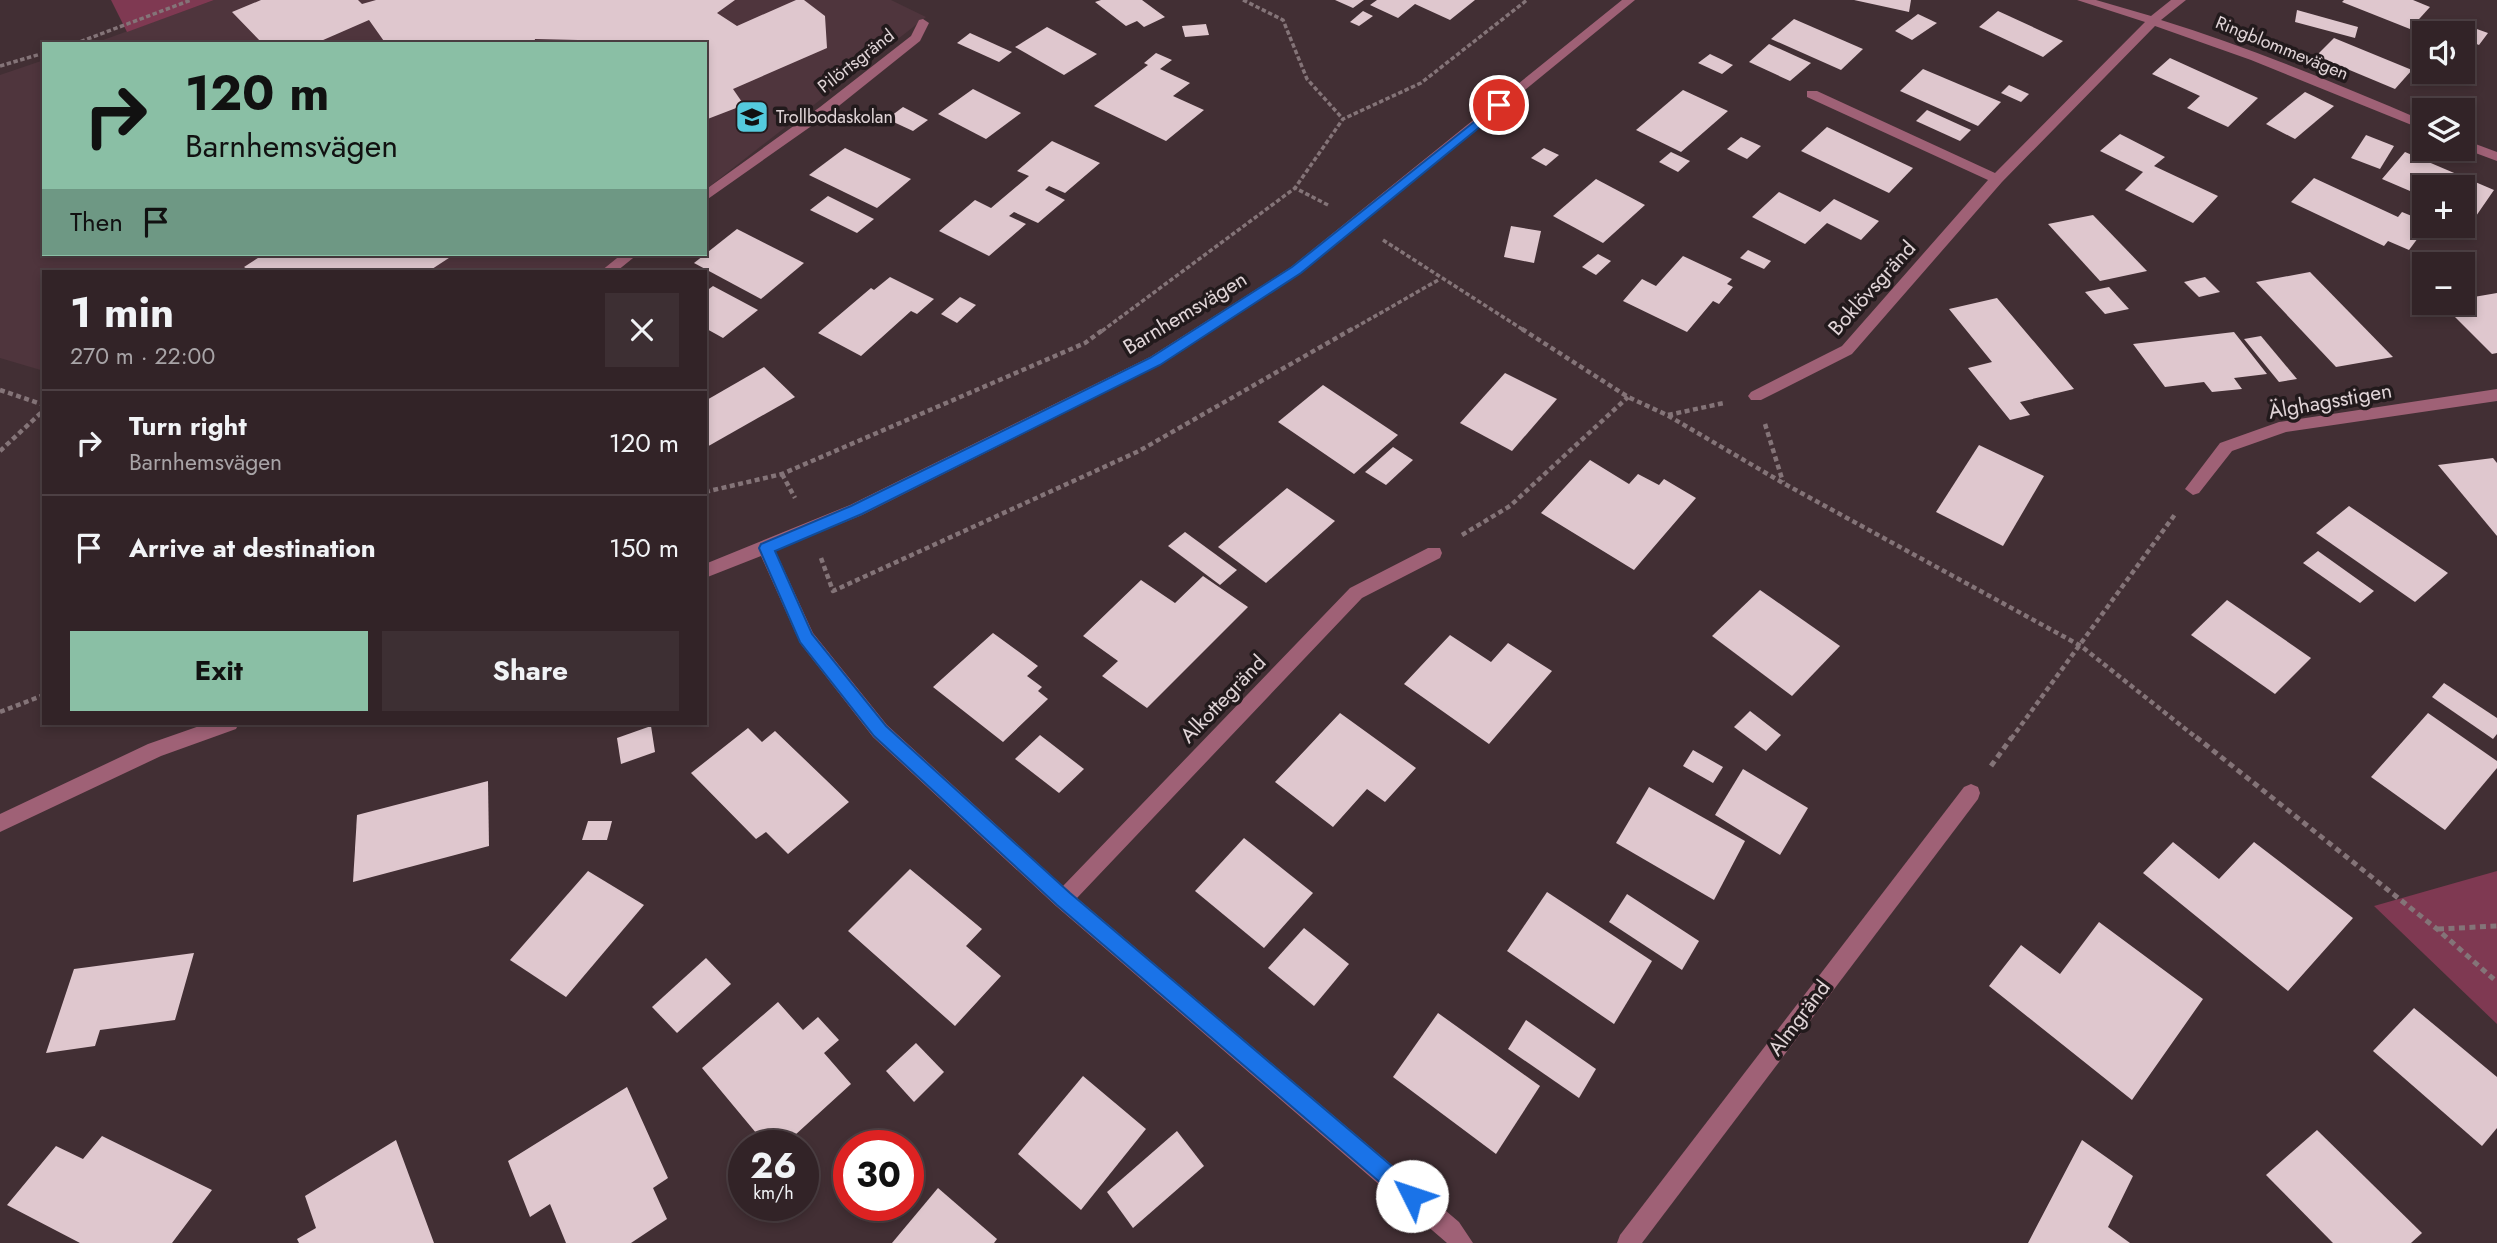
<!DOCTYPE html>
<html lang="en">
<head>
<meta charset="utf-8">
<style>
  :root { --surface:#322327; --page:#3d2f33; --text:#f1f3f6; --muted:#a8a4a7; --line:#4d4044; --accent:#8abfa5 }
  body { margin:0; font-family:Jost,sans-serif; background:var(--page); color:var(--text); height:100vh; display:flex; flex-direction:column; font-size:26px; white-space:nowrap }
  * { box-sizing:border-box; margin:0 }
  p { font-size:23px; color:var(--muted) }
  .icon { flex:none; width:38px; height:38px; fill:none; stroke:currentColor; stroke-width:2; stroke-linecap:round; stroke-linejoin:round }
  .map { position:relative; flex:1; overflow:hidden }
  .side { position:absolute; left:42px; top:270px; width:665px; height:455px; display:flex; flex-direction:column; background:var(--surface); border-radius:0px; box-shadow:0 4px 10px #0003,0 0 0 2px var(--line) }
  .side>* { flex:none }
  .banner { position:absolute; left:42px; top:42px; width:665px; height:214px; border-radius:0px; box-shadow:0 4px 10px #0003,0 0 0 2px var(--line); background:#8abfa5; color:#111; overflow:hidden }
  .fabs { position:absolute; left:2412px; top:21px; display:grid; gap:14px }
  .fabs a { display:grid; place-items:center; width:63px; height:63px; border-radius:0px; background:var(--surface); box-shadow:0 4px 10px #0003,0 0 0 2px var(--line); font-size:35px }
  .speed { position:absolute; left:728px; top:1130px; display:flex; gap:14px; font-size:35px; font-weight:700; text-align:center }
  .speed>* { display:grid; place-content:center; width:91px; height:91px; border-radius:50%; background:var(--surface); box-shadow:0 4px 10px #0003,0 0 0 2px var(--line); line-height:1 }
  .speed small { font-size:18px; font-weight:400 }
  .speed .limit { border:10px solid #d22; background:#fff; color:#111 }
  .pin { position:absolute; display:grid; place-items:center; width:60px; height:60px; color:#fff; margin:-30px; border:4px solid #fff; border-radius:50%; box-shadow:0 2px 7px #0007 }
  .me { position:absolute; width:77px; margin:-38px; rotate:311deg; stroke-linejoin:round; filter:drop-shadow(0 0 5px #0008) }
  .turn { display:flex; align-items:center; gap:24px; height:147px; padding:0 28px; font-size:32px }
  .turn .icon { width:91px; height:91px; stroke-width:2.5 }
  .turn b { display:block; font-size:49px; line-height:60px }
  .then { display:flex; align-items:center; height:66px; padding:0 28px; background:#0003; gap:14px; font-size:26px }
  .round { display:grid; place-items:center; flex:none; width:74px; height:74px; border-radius:0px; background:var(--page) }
  .head { display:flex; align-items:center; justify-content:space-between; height:119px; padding:0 28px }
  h1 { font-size:42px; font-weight:700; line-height:52px }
  .primary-button { display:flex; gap:14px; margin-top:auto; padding:14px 28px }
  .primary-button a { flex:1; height:80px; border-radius:0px; background:var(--accent); color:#111; font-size:28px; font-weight:700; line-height:80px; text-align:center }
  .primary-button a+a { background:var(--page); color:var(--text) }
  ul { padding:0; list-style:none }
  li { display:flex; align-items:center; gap:21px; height:105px; padding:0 28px; border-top:2px solid var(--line) }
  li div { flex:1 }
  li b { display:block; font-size:26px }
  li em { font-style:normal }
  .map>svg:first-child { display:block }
</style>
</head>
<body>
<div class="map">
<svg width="2497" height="1243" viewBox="0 0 2497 1243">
  <rect width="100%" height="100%" fill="#422f34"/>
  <!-- built -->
  <g fill="#4f353d">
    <polygon points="214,0 891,0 926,17 705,190 705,44 92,44"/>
    <polygon points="44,60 44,254 624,254 602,271 44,271 44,371 0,358 0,75"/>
  </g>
  <!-- green -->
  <g fill="#7f3952">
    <polygon points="111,0 214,0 127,32"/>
    <polygon points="2497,871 2497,1024 2374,906"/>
  </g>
  <!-- building -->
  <g fill="#dfc7ce">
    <polygon points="261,0 358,0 362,4 376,0 735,0 717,13 737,26 796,0 804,0 825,16 827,48 733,89 744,105 705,120 705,44 589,44 578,40 535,39 534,44 386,44 369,20 314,44 263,44 232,12"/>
    <polygon points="1101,0 1142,0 1165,17 1144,27 1137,21 1126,26 1095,2"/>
    <polygon points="1335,0 1364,0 1353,8"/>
    <polygon points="1377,0 1475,0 1450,20 1415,4 1398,18 1370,5"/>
    <polygon points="1854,0 1911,0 1909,12"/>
    <polygon points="2344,0 2413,0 2430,7 2410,29 2342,2"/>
    <polygon points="2297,10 2358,27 2355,38 2295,22"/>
    <polygon points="1363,11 1373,16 1359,26 1350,22"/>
    <polygon points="1998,11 2063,41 2043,57 1979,27"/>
    <polygon points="1918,14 1937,23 1912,40 1895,31"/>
    <polygon points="1794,19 1863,49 1841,70 1771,39"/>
    <polygon points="2460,23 2488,33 2479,45 2462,38 2462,33 2452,33"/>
    <polygon points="1206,24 1209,35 1185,37 1182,26"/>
    <polygon points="1047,27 1097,54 1064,75 1015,47"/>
    <polygon points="970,33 1012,52 999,62 957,43"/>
    <polygon points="2334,38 2412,70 2395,89 2316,56"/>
    <polygon points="1769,44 1811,63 1790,81 1749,62"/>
    <polygon points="1156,53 1172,60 1160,69 1190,83 1173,96 1204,110 1166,141 1094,106 1148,65 1144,63"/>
    <polygon points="1710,54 1733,65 1722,74 1698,63"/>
    <polygon points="2170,58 2258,98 2228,127 2187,108 2200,96 2152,74"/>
    <polygon points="1923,69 2001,102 1978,126 1900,91"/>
    <polygon points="2009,85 2029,94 2021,102 2001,93"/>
    <polygon points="973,89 1021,113 986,139 938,114"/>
    <polygon points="1683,90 1728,111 1681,152 1636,130"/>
    <polygon points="2305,92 2334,106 2295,139 2266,124"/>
    <polygon points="903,107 928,120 913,131 887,119"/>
    <polygon points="1927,110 1971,130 1960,141 1916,121"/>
    <polygon points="1827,127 1913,168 1889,193 1801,151"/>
    <polygon points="2120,134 2165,157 2154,166 2218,196 2193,223 2125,190 2143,172 2100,151"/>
    <polygon points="2366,135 2394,146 2380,169 2351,158"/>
    <polygon points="1741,137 1761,146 1747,159 1727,149"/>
    <polygon points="1052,141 1100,163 1065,193 1049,186 1045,190 1065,200 1038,223 1014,212 1009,216 1026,224 989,256 939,231 975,200 991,208 1029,176 1017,171"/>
    <polygon points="845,148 911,179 877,208 809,175"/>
    <polygon points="1544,148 1559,155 1546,166 1531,158"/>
    <polygon points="1671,152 1690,161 1678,172 1659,162"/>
    <polygon points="2405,152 2494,190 2474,219 2462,214 2462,187 2424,187 2424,197 2382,179"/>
    <polygon points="2314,178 2398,217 2402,212 2424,221 2424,226 2427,226 2409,250 2388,241 2384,246 2291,202"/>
    <polygon points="1596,179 1645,205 1603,243 1553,216"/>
    <polygon points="1779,192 1820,212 1834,199 1879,221 1861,240 1827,223 1805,244 1752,217"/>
    <polygon points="828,196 874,219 857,233 810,210"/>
    <polygon points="2093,215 2147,271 2100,281 2048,224"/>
    <polygon points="1511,226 1541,231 1534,263 1504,257"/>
    <polygon points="737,229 804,263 761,299 694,263"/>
    <polygon points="1748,250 1771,261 1764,269 1740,258"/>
    <polygon points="264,254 455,254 429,271 250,271 244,267"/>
    <polygon points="1598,254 1611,261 1596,275 1582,267"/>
    <polygon points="1683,256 1732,279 1727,284 1733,287 1719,304 1713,301 1687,332 1623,301 1642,279 1656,286"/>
    <polygon points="2310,272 2393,357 2336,367 2256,282"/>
    <polygon points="890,277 934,299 917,314 911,311 861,356 818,333 871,288 874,290"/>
    <polygon points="2205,277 2220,292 2199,297 2184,282"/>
    <polygon points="713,286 758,310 723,338 705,328 705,292"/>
    <polygon points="2109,287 2129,309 2105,314 2085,292"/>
    <polygon points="2497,293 2497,353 2492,354 2441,303 2462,303 2462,299"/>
    <polygon points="960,297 976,305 957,323 941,314"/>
    <polygon points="1997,298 2074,389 2020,402 2030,415 2010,420 1968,368 1992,362 1949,309"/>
    <polygon points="2234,332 2267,374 2234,378 2242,389 2212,392 2204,382 2165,387 2133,344"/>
    <polygon points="2261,336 2297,379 2279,382 2244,339"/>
    <polygon points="764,367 795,397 705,448 705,401"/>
    <polygon points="1505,373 1557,399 1512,451 1460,423"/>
    <polygon points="1323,385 1398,435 1354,474 1278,422"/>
    <polygon points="1979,445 2044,476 2003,546 1936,512"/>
    <polygon points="1393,447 1413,460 1386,485 1365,472"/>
    <polygon points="2493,458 2497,463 2497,536 2438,465"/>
    <polygon points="1590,460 1629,484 1638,474 1659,485 1664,479 1696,498 1634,570 1541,513"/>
    <polygon points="1287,488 1335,521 1266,583 1218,547"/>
    <polygon points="2349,506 2448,573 2415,602 2316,533"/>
    <polygon points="1185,532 1237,570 1220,585 1168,546"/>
    <polygon points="2318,551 2374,591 2360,603 2303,563"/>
    <polygon points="1203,576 1248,607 1147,708 1102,676 1118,661 1083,636 1141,580 1175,603"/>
    <polygon points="1760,590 1840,646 1792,696 1712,636"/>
    <polygon points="2227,600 2311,658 2275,694 2191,635"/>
    <polygon points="993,633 1038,666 1027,676 1042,687 1038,691 1048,699 1003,742 933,687"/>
    <polygon points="1450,635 1491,662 1508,643 1552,671 1489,744 1404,684"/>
    <polygon points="2444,683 2497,718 2497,734 2493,739 2432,697"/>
    <polygon points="1750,711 1781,735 1766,751 1734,727"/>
    <polygon points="1340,713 1416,768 1385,802 1367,789 1333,827 1275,782"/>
    <polygon points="2428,713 2497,761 2497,768 2445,830 2371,777"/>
    <polygon points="651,726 655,752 621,764 617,738"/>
    <polygon points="748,728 762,742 775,731 849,802 788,854 766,832 756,839 691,773"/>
    <polygon points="1040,735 1084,769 1059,793 1015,759"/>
    <polygon points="1693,750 1723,767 1713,783 1683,766"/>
    <polygon points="1743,769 1808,808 1780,855 1715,815"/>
    <polygon points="488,781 489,846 353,882 357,815"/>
    <polygon points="1649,787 1745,841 1714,900 1616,843"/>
    <polygon points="588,821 612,821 607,840 582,840"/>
    <polygon points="1244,838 1313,893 1264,948 1195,891"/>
    <polygon points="2173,842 2219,879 2254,842 2353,918 2288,991 2143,873"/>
    <polygon points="910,869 982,929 966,946 1001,976 955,1026 848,931"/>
    <polygon points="588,871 644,905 566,997 510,960"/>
    <polygon points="1547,892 1652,961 1614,1024 1507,951"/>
    <polygon points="1627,894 1699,941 1682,970 1609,922"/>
    <polygon points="2099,922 2203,999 2132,1100 1989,986 2021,945 2060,974"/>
    <polygon points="1304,928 1349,964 1314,1006 1268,968"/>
    <polygon points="194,953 175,1020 100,1030 95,1046 46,1053 74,969"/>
    <polygon points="706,958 731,984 677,1033 652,1007"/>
    <polygon points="778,1002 803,1030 818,1017 839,1040 824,1053 851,1084 783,1146 767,1146 702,1068"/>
    <polygon points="2414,1008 2497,1077 2497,1128 2482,1146 2373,1051"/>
    <polygon points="1438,1013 1540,1086 1496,1154 1393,1077"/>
    <polygon points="1526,1020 1596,1069 1579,1098 1508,1049"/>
    <polygon points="916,1043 944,1072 914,1102 886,1071"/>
    <polygon points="1083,1076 1146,1129 1081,1210 1018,1154"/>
    <polygon points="627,1087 668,1178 653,1188 667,1219 631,1243 566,1243 550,1204 530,1217 508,1161"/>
    <polygon points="2317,1130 2422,1233 2411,1243 2333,1243 2266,1175"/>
    <polygon points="1177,1131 1204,1166 1133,1228 1107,1192"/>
    <polygon points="102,1136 212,1190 172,1243 80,1243 7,1205 56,1146 83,1159"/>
    <polygon points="396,1140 434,1243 299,1243 297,1239 316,1228 305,1196"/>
    <polygon points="2082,1140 2133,1176 2108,1227 2130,1243 2028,1243"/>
    <polygon points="938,1188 997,1239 994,1243 892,1243"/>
  </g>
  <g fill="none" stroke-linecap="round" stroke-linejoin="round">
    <!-- path-far2 -->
    <g stroke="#847478" stroke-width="3.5" stroke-dasharray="4.5 2.5" stroke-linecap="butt">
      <polyline points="1243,0 1283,20 1307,79 1343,119"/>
      <polyline points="74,44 191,0"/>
      <polyline points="0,66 44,53"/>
      <polyline points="1328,205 1295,188 1343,119 1421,83 1527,0"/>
      <polyline points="1383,240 1525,331"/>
      <polyline points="1102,331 1295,188"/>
      <polyline points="1349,331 1440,279"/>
    </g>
    <!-- path-far1 -->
    <g stroke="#847478" stroke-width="4.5" stroke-dasharray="5 3.5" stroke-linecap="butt">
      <polyline points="1522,329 1628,397 1667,415 1783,483 2081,646 2198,739"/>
      <polyline points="0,390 44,405"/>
      <polyline points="1668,415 1724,403"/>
      <polyline points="1765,424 1783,482"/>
      <polyline points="0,451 44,410"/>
      <polyline points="782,474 795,498"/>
      <polyline points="705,492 782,474 1085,343 1104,329"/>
      <polyline points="1462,535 1510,506 1628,397"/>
      <polyline points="821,558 833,591 1139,451 1352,329"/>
      <polyline points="0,712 44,695"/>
      <polyline points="2011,739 2176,513"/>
    </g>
    <!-- path -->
    <g stroke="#847478" stroke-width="5" stroke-dasharray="6 4.5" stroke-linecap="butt">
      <polyline points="2196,737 2437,929 2497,982"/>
      <polyline points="1991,766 2012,737"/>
      <polyline points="2438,929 2497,926"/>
    </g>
    <!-- minor -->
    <g fill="#9f6176" fill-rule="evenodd">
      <polygon points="1622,0 1635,0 1301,273 1160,365 862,515 775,550 813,633 887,725 1063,886 1350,588 1428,548 1440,548 1442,553 1440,558 1362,598 1077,898 1459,1222 1473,1243 1447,1243 1056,906 873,737 800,643 761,556 705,578 705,564 850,505 1150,357 1291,267"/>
      <path d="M 2077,0 L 2096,0 L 2151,16 L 2171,0 L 2186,0 L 2161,20 C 2251,48 2338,84 2424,121 L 2424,130 L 2251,60 L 2155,26 L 2002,182 L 1852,354 L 1761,400 L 1751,400 L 1748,396 L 1751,392 L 1842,346 L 1988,180 L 1807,97 L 1807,91 L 1817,91 L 1995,173 L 2145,22 Z"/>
      <polygon points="923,19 929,23 920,41 830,113 705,201 705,190 820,107 911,36 919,20"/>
      <polygon points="2462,139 2497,152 2497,161 2462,148"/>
      <polygon points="622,254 638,254 617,271 601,271"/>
      <polygon points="2497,389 2497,401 2286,432 2232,451 2199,493 2193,495 2185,489 2220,443 2279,422"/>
      <polygon points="208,723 239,723 236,729 161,756 0,832 0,814 148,744"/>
      <polygon points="1971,784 1978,787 1980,793 1978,799 1642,1243 1617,1243 1620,1235 1964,787"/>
    </g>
  </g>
  <!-- route -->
  <polygon fill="#1a73e8" stroke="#114b97" stroke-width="2" points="1499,102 1503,103 1503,108 1301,273 1160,365 862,514 775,551 812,634 886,726 1070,893 1419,1189 1422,1196 1419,1203 1412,1206 1404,1203 1057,905 874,736 800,642 759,548 761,544 851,506 1150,358 1292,267"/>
  <!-- icons -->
  <defs>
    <symbol id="school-square" viewBox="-11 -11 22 22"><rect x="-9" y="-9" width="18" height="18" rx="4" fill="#54cadd" stroke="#221a1c"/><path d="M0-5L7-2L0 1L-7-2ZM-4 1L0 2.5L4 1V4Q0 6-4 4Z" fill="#111"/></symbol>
  </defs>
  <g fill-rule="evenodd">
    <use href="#school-square" x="733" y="98" width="38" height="38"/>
  </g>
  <g text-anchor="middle" stroke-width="7" stroke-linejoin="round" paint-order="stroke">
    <!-- far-street labels -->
    <g font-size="18" fill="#e1d5d8" stroke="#221a1c">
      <text transform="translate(2282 48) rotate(22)" y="6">Ringblommevägen</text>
      <text transform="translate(856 61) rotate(-38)" y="6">Pilörtsgränd</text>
    </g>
    <!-- far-poi labels -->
    <g font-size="18" fill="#e1d5d8" stroke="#221a1c" text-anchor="start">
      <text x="776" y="123">Trollbodaskolan</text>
    </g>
    <!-- street labels -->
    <g font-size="21" fill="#e1d5d8" stroke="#221a1c">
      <text transform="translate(1872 288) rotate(-48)" y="7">Boklövsgränd</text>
      <text transform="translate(1185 313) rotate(-31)" y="7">Barnhemsvägen</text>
      <text transform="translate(2330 401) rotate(-10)" y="7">Älghagsstigen</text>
      <text transform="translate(1223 699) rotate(-46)" y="7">Alkottegränd</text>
      <text transform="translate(1799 1018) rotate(-53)" y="7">Almgränd</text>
    </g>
  </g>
</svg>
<div class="fabs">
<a><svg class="icon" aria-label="sound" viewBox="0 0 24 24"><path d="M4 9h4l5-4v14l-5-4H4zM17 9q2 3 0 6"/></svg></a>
<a><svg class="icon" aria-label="layers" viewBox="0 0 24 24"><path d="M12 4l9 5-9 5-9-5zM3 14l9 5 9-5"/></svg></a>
<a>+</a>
<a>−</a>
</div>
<div class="speed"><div>26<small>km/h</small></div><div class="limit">30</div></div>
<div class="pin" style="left:1499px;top:105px;background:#d93025"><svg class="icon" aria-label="arrive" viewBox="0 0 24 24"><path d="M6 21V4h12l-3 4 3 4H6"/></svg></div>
<svg class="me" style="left:1412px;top:1196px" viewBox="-20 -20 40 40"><circle r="19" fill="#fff"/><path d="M0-13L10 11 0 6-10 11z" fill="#1a73e8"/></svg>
<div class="banner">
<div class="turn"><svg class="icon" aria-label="right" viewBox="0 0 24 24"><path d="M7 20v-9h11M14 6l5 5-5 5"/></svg><div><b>120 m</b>Barnhemsvägen</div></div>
<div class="then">Then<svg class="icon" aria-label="arrive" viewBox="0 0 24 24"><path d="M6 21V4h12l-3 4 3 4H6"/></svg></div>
</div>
<section class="side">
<div class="head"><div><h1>1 min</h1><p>270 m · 22:00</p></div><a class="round"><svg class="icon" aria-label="close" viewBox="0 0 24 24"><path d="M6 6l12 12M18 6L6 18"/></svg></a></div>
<ul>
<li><svg class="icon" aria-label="right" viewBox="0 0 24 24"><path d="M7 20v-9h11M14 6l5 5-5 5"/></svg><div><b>Turn right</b><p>Barnhemsvägen</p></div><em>120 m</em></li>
<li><svg class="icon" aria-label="arrive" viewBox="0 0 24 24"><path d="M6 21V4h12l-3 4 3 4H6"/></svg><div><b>Arrive at destination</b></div><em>150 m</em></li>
</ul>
<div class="primary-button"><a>Exit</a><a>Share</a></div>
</section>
</div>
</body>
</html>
